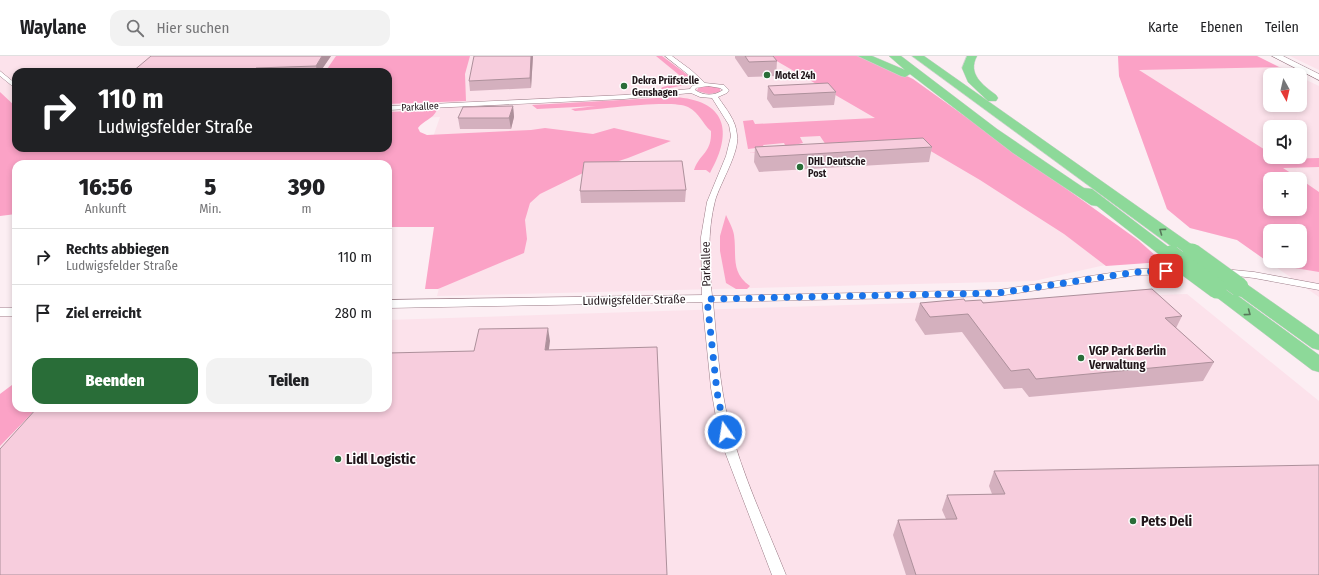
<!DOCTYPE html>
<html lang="de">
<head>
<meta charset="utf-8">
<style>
  :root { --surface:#fff; --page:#f2f2f2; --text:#202124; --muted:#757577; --line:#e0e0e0; --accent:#296d38 }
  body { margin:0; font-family:"Fira Sans Condensed",sans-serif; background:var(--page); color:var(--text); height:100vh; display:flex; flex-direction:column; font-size:15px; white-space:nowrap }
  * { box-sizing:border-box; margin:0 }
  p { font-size:13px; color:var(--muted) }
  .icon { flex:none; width:22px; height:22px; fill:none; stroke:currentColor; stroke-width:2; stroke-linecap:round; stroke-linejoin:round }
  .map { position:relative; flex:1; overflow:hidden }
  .sheet { position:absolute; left:12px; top:104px; width:380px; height:252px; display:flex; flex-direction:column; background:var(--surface); border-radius:12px; box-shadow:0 2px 6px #0003 }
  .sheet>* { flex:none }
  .banner { position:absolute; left:12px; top:12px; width:380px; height:84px; border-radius:12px; box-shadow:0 2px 6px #0003; background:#202124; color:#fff; overflow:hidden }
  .needle { width:26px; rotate:172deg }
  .fabs { position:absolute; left:1263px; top:12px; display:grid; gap:8px }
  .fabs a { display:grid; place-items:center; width:44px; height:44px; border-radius:8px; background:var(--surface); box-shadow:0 2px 6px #0003; font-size:20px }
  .pin { position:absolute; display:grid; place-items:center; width:34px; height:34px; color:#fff; margin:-17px; border-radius:8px; box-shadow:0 2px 6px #0006 }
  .me { position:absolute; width:44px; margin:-22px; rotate:347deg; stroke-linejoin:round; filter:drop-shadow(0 0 3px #0008) }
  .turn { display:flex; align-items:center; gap:14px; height:84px; padding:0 20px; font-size:18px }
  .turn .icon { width:52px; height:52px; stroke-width:2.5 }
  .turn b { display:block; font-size:28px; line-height:34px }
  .eta { display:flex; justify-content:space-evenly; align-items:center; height:68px; text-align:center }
  .eta b { font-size:24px; font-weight:800; line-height:28px }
  .cta { display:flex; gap:8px; margin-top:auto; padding:8px 20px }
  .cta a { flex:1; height:46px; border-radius:12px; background:var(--accent); color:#fff; font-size:16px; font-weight:800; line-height:46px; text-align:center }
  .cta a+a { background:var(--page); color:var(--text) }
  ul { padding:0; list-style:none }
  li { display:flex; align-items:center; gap:12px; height:56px; padding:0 20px; border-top:1px solid var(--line) }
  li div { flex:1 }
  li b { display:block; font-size:15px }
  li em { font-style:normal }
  header { display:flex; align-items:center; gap:24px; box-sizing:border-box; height:56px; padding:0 20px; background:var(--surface); border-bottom:1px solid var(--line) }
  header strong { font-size:19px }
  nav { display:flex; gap:22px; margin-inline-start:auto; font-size:14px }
  .search { width:280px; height:36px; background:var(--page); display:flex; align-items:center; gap:10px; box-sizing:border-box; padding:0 14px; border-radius:12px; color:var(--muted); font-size:15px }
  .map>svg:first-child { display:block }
</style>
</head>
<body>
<header>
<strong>Waylane</strong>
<div class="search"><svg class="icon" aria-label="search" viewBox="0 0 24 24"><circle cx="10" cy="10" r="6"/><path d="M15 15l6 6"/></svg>Hier suchen</div>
<nav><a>Karte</a><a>Ebenen</a><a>Teilen</a></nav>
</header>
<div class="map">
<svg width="1319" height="519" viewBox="0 0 1319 519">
  <rect width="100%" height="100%" fill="#fceef3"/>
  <!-- built -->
  <g fill="#fce2eb" fill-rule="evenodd">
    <polygon points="0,0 778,0 1123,205 1034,225 437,240 442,220 433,81 440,61 388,63 388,16 16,16 16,65 0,48"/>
    <path d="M 1118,0 L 1257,0 L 1297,19 L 1270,19 L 1270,49 L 1300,49 L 1300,21 L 1319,30 L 1319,241 L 1237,184 L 1190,172 L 1167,153 L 1119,20 ZM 1270,71 L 1300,71 L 1300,101 L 1270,101 ZM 1270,123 L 1300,123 L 1300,153 L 1270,153 ZM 1270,175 L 1300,175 L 1300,205 L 1270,205 Z"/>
    <polygon points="1290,0 1319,0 1319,14"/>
    <polygon points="1187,238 1319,345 1319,519 0,519 0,338 16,326 16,352 388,352 388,264"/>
  </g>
  <!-- green -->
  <g fill="#fba2c6" fill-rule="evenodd">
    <polygon points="336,0 470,0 465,18 466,45 388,48 388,16 325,16"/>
    <path d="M 656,0 L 662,0 L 689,20 L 691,24 L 684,29 L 661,34 L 661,32 C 668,28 678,30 684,23 Z"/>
    <polygon points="768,0 858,0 888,11 913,23 1138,184 1165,208 1148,207 1106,210 1064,178 980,124 917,87 748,97 826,89 820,80 800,81 803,87 786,91 784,87 763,89 764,91 748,93 743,65 753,64 755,68 875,62"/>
    <path d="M 1118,0 L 1257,0 L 1279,11 L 1139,14 L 1270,97 L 1270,101 L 1280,103 L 1319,102 L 1319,111 L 1283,112 L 1300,123 L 1270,123 L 1270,153 L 1300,153 L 1300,123 L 1319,136 L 1319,216 L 1271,208 L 1237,184 L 1190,172 L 1167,153 L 1119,20 ZM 1270,175 L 1300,175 L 1300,205 L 1270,205 Z"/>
    <polygon points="708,29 719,31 721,36 709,38 697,35 698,32"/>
    <path d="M 0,36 L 16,51 L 16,92 L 388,92 L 388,56 L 437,54 C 433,63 423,65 418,72 L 420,76 L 427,79 L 531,74 L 545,72 L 593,78 L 614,72 L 671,85 L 628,102 L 585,116 L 540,138 L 530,147 L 525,164 L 527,183 L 524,197 L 438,233 L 425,233 L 434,171 L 388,171 L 388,108 L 16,108 L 16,158 L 0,160 Z"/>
    <path d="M 674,41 C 726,44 734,75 710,117 L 706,114 L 694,114 C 700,97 712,97 711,75 C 703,69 700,57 688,51 C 670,43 598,54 575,55 L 571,53 L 596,50 L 537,53 L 532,49 Z"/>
    <path d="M 726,159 C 729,166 733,172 734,179 C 737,199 730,216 750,230 L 747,233 L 736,233 L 726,227 L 720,195 L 720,180 Z"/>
    <polygon points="16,326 16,352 37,352 0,390 0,338"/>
  </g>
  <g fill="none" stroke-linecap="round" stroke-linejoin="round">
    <defs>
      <g id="street">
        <path d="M 665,0 L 672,0 L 691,14 L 705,27 L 724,29 L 729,34 L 727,37 L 718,41 C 726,53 736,64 737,79 C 740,96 720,127 715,145 C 707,176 709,209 712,240 L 998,234 L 1137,213 L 1189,212 L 1194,215 L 1189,218 L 1137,219 L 998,240 L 713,246 C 717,286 719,328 729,367 C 742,419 766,469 786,519 L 772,519 L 725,396 L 717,367 L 711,332 L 702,243 L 701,181 L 707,146 L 726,100 L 731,80 L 729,69 L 712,42 L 700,41 L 691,37 L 624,43 L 388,54 L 388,50 L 624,39 L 690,33 L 692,30 L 700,28 ZM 708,30 L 720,32 L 723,34 C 714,40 704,40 695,34 L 696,32 Z"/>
        <polygon points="0,15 16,28 16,33 0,20"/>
        <polygon points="1223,213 1254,216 1319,228 1319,234 1254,222 1220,218 1218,216"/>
      </g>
      <g id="secondary">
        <polygon points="1272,0 1283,0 1319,18 1319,24"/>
        <polygon points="707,239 712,240 714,243 712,246 388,252 388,244"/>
        <rect x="0" y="252" width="16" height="8"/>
      </g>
      <g id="highway">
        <polygon points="858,0 872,0 905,14 889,0 901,0 997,73 1075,126 1084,132 1092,133 1179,199 1177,203 1171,204 1165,203 1097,150 1091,149 1013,97 910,18 905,21 901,20"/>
        <polygon points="912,0 924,0 1198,193 1200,197 1198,201 1192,202 1186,201"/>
        <path d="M 967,0 L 977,0 C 967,18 983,29 996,39 L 998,42 L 996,45 L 988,45 L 968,26 L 962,12 Z"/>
        <polygon points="1239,226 1245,227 1319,279 1319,294 1312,292 1233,235 1230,231 1233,227"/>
        <polygon points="1217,228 1223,229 1319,299 1319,316 1312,314 1211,237 1208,233 1211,229"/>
      </g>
    </defs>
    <!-- street casing -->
    <use href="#street" stroke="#9c7d88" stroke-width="1"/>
    <!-- secondary casing -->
    <use href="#secondary" stroke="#9c7d88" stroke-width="1"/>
    <!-- highway casing -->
    <use href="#highway" stroke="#d3d1d2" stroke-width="1"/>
    <!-- street -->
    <use href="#street" fill="#fff" fill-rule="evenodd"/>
    <!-- secondary -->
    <use href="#secondary" fill="#fff" fill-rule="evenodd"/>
    <!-- highway -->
    <use href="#highway" fill="#8dd999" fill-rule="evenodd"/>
    <defs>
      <polyline id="highway-bridge-far1" points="1192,197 1193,198"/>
      <g id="highway-bridge">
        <polyline points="1192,197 1239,231"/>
        <polyline points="1171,199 1217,233"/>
      </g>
    </defs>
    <!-- highway-bridge-far1 casing -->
    <use href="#highway-bridge-far1" stroke="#d3d1d2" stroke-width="16" stroke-linecap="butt"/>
    <!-- highway-bridge casing -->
    <use href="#highway-bridge" stroke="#d3d1d2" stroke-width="20" stroke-linecap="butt"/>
    <!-- highway-bridge-far1 -->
    <use href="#highway-bridge-far1" stroke="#8dd999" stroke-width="15"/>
    <!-- highway-bridge -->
    <use href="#highway-bridge" stroke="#8dd999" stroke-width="19"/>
  </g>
  <!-- wall -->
  <g fill="#d4b0be">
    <polygon points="331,0 320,16 132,16"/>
    <polygon points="533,0 531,32 470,35 469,25"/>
    <polygon points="735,0 773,0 777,5 776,20 748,21 735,2"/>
    <polygon points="768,30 836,36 834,49 773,52 767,43"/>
    <polygon points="513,50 514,61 511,73 460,73 458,62"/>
    <polygon points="755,91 932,91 929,106 759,116 754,106"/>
    <polygon points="686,134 685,146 581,147 580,135"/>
    <polygon points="965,245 1182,260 1176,272 1214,306 1203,325 1029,341 1022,332 1004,333 962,276 925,279 915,264 920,247"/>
    <polygon points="994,415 1319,519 906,519 893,479 898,464 946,463 942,454 947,439 992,438 989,430"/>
  </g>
  <!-- shaded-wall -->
  <g fill="#ad909b">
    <polygon points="322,0 331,0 320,16 317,16 316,10"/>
    <polygon points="531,0 533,0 531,32 530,22"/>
    <polygon points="256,12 257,16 252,16"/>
    <polygon points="513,50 514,61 511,73 509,62"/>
    <polygon points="548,272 550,285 547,308 545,294"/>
  </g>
  <!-- building -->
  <g fill="#f7cddd" stroke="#ad909b">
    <polygon points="151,0 322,0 316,10 256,12 252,16 132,16"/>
    <polygon points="474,0 531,0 530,22 469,25"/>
    <polygon points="745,0 773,0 777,5 749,6"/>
    <polygon points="828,27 836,36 774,39 768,30"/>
    <polygon points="513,50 509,62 458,62 463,51"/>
    <polygon points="923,82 932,91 760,101 755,91"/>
    <polygon points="682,105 686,134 580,135 584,106"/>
    <polygon points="1152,233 1182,260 1165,262 1214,306 1036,323 1029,313 1011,315 968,258 930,261 920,247 964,243 965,245 981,244 983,247"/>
    <polygon points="548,272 545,294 657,291 667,519 0,519 0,393 37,352 388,352 388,297 474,295 479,273"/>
    <polygon points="1319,409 1319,519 916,519 898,464 957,463 947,439 1005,438 994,415"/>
  </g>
  <!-- one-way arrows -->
  <defs><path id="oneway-chevron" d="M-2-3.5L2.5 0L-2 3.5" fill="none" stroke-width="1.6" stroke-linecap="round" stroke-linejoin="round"/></defs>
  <g stroke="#58785a">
    <use href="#oneway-chevron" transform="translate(1162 175) rotate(-144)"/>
    <use href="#oneway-chevron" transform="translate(1248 257) rotate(37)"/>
  </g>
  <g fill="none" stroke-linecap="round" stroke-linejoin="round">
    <!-- route -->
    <polyline stroke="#1a73e8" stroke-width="7" stroke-dasharray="0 12.6" points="725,376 717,336 707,243 998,237 1137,216 1166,215"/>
  </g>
  <!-- markers -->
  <g fill="#296d38" stroke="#fff" stroke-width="1.5">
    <circle cx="767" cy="19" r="4"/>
    <circle cx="624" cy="30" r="4"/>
    <circle cx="800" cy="111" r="4"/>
    <circle cx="1081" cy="302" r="4"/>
    <circle cx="338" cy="403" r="4"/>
    <circle cx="1133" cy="465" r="4"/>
  </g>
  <g text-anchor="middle" stroke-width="3" stroke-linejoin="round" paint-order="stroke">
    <!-- far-poi labels -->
    <g font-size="10" font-weight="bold" fill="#23171c" stroke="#fff" text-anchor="start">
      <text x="775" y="23">Motel 24h</text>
      <text x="632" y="28">Dekra Prüfstelle<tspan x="632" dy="12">Genshagen</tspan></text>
      <text x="808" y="109">DHL Deutsche<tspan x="808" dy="12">Post</tspan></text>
    </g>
    <!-- far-street labels -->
    <g font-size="10" fill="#23171c" stroke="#fff">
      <text transform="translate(420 50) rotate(-3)" y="4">Parkallee</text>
    </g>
    <!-- street labels -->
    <g font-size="12" fill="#23171c" stroke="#fff">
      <text transform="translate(706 208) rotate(-91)" y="4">Parkallee</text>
      <text transform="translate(634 244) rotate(-1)" y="4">Ludwigsfelder Straße</text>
    </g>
    <!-- poi labels -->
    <g font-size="12" font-weight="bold" fill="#23171c" stroke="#fff" text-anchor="start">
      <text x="1089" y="299">VGP Park Berlin<tspan x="1089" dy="14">Verwaltung</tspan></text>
    </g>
    <!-- near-poi labels -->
    <g font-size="14" font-weight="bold" fill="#23171c" stroke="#fff" text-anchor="start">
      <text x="346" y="408">Lidl Logistic</text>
      <text x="1141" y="470">Pets Deli</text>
    </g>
  </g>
</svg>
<div class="fabs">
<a><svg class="needle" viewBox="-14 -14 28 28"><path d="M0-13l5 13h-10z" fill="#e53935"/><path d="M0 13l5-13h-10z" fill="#757577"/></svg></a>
<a><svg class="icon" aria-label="sound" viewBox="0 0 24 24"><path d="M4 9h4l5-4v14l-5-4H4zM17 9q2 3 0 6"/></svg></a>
<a>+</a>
<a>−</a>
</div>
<div class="pin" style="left:1166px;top:215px;background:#d93025"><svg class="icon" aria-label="arrive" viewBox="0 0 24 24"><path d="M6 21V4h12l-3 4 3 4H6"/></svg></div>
<svg class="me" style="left:725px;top:376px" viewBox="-20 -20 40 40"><circle r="17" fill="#1a73e8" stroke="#fff" stroke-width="3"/><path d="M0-11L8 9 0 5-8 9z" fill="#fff"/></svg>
<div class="banner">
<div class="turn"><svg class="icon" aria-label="right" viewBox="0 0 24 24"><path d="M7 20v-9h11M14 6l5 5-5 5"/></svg><div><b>110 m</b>Ludwigsfelder Straße</div></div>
</div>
<section class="sheet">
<div class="eta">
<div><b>16:56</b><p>Ankunft</p></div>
<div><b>5</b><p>Min.</p></div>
<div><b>390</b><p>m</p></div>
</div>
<ul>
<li><svg class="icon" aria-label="right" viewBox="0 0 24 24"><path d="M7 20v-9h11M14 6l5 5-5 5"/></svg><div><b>Rechts abbiegen</b><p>Ludwigsfelder Straße</p></div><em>110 m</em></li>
<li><svg class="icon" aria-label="arrive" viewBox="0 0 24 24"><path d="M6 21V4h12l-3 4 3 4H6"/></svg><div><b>Ziel erreicht</b></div><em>280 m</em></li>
</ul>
<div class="cta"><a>Beenden</a><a>Teilen</a></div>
</section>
</div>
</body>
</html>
